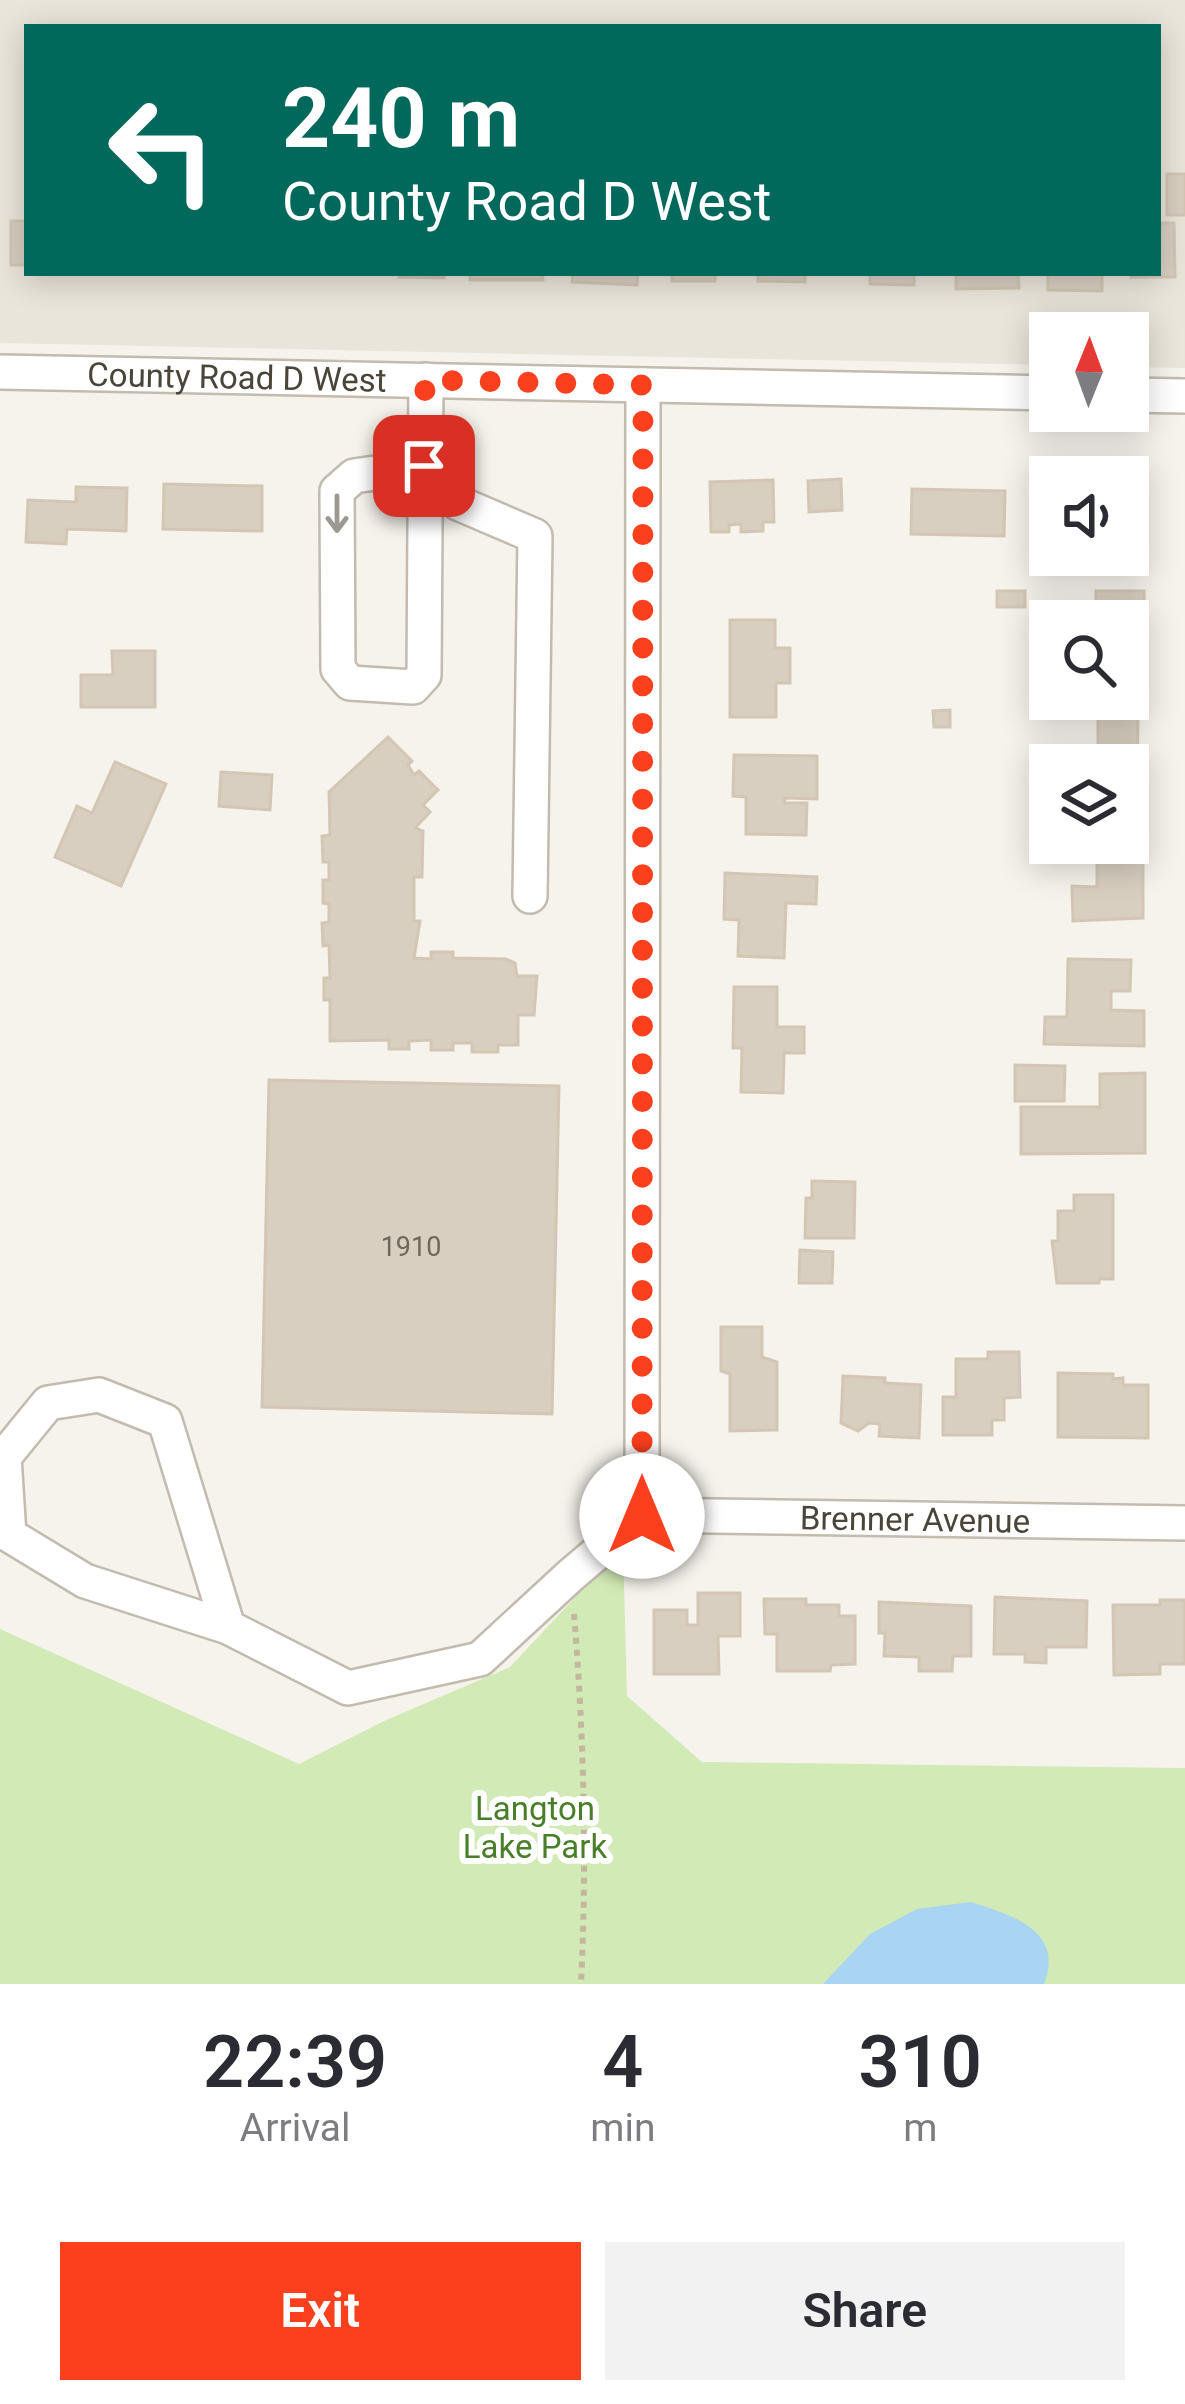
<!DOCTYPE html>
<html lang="en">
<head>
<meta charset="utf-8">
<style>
  :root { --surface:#fff; --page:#f2f2f3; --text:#2b2b33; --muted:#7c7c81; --accent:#fc3f1d }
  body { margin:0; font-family:Roboto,sans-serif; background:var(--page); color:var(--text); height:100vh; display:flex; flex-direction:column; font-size:45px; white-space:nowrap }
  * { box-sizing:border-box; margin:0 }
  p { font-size:39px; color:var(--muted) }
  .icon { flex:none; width:66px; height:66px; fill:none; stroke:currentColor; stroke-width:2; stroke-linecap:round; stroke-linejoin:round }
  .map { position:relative; height:1984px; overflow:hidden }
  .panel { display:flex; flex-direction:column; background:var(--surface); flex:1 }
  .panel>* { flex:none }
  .top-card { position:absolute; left:24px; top:24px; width:1137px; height:252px; border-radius:0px; box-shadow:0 6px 30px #0003; background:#00695c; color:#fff; overflow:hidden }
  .needle { width:78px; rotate:1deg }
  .buttons { position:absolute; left:1029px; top:312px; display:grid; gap:24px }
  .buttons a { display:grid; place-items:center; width:120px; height:120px; border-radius:0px; background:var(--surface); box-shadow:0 6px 30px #0003; font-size:60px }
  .pin { position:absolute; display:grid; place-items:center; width:102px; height:102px; color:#fff; margin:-51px; border-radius:24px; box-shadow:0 6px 18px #0006 }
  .me { position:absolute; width:132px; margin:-66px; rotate:0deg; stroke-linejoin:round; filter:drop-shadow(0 0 9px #0008) }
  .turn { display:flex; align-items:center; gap:42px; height:252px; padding:0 60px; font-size:54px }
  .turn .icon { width:156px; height:156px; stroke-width:2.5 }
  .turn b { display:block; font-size:84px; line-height:102px }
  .eta { display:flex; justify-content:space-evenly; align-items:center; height:204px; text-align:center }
  .eta b { font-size:72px; font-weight:600; line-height:84px }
  .primary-button { display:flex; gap:24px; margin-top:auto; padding:24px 60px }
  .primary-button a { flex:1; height:138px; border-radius:0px; background:var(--accent); color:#fff; font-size:48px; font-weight:600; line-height:138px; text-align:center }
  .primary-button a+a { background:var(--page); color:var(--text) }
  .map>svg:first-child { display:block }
</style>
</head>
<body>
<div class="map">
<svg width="1185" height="1984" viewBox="0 0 1185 1984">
  <rect width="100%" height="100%" fill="#f6f3ec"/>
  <!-- residential -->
  <path fill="#eae5da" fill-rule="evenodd" d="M 0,0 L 1185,0 L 1185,368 L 1128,367 L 1128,333 L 1050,333 L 1050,365 L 0,343 ZM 27,27 L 1158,27 L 1158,273 L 27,273 Z"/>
  <!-- green -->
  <polygon fill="#d2eab5" points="623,1546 627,1696 702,1762 1185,1768 1185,1984 0,1984 0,1629 299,1764 384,1721 510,1667"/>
  <!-- water -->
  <path fill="#a9d4f2" d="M 971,1902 C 1011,1915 1065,1930 1044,1984 L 823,1984 L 870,1934 L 917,1909 Z"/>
  <!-- building -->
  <g fill="#d8cfc1" stroke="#d3c7b4" stroke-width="3">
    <rect x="1167" y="174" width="18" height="41"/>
    <rect x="11" y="221" width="16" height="44"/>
    <polygon points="1158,223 1174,223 1175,277 1131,277 1131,273 1158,273"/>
    <polygon points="399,273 445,273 444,278 399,277"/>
    <polygon points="470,273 542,273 543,280 470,280"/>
    <polygon points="573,273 638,273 637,285 572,282"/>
    <rect x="672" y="273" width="43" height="8"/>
    <polygon points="758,273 805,273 805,282 758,281"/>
    <polygon points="870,273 914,273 914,285 870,284"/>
    <polygon points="956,273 1018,273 1019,288 956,289"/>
    <polygon points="1048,273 1102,273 1102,291 1048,290"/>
    <polygon points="841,479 842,510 809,512 808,481"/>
    <polygon points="773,480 774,522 763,522 763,531 741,532 741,524 729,525 729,532 711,532 710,482"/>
    <polygon points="164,484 262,486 262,531 163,529"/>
    <polygon points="76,487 127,488 126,531 67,529 66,544 26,542 28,500 76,502"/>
    <polygon points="912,489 1005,491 1004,536 911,534"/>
    <polygon points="1128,491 1143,491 1143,564 1100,565 1100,555 1128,555"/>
    <rect x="997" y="591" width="28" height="16"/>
    <polygon points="1096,591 1144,591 1145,663 1136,663 1136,690 1128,690 1128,621 1096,621"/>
    <polygon points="730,620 775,620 775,648 790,648 790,683 776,683 776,717 730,717"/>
    <polygon points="112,651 155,651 155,707 81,707 81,675 113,675"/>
    <polygon points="1098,707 1138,707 1137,813 1128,813 1128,765 1098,765"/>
    <polygon points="950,710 950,727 934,727 933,711"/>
    <polygon points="388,737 412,761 408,765 414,775 419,771 438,790 423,805 430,812 415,828 423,831 422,877 414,877 414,921 420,921 414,958 431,959 431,952 453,952 453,958 506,959 515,963 517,976 537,976 534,1015 518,1015 518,1045 498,1045 498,1052 472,1052 472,1043 453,1043 453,1050 431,1050 431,1040 409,1041 409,1049 389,1049 389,1040 330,1041 330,1000 324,1000 324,978 330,978 329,945 323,946 322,923 329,922 329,904 323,903 323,880 329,880 329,862 323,862 322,836 330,835 329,792"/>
    <polygon points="734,755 817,756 817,799 784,798 785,803 807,803 806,835 746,834 746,797 733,796"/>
    <polygon points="115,762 166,784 121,886 55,857 77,806 92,813"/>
    <polygon points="221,772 272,775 270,810 219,806"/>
    <polygon points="1128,833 1137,833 1137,862 1143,862 1143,918 1073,921 1072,886 1097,887 1097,843 1128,843"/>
    <polygon points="725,873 817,877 816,904 786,903 784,958 738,956 739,920 724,919"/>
    <polygon points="1068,959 1131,960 1130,991 1111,991 1111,1010 1144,1011 1144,1046 1044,1044 1045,1017 1067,1017"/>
    <polygon points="734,987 777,987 777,1027 804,1027 804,1053 784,1053 783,1093 741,1092 742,1048 733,1048"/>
    <polygon points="1015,1065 1065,1066 1064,1101 1015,1101"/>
    <polygon points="1145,1073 1145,1153 1021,1154 1021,1107 1100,1107 1100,1074"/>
    <polygon points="269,1080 559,1086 552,1414 262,1407"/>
    <polygon points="812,1181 855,1182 854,1238 805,1238 806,1198 812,1198"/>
    <polygon points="1074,1195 1113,1195 1113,1279 1099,1279 1099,1283 1057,1283 1052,1241 1058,1241 1058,1211 1074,1211"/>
    <polygon points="800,1250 833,1252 832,1283 799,1283"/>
    <polygon points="721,1327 762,1327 762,1357 777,1362 777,1430 730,1431 730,1374 721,1371"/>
    <polygon points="988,1352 1019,1352 1020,1397 1004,1398 1004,1420 992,1420 992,1435 943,1435 943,1397 956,1397 956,1359 988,1359"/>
    <polygon points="1058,1373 1113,1374 1113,1379 1123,1378 1123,1385 1148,1385 1148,1438 1058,1437"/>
    <polygon points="843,1376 885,1378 885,1383 921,1385 919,1438 879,1436 880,1424 869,1423 858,1431 841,1423"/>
    <polygon points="698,1593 740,1593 740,1636 718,1636 719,1674 654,1674 654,1610 687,1610 687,1625 698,1625"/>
    <polygon points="995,1597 1087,1601 1086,1647 1046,1647 1046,1663 1025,1662 1025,1654 994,1654"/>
    <polygon points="764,1599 806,1599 806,1605 839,1605 839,1616 855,1616 855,1664 831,1665 830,1671 777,1671 777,1634 765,1634"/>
    <polygon points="1160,1600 1185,1600 1185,1664 1160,1664 1160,1674 1114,1675 1113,1605 1160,1605"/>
    <polygon points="879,1602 971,1606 971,1656 953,1656 952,1671 919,1671 919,1657 884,1656 885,1633 879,1633"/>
  </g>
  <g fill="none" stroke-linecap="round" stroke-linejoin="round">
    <defs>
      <g id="minor">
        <path id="s1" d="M 0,372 L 1050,393"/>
        <polyline points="1128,395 1185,396"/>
        <polyline points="424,466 354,476 337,491 338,669 350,683 413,687 424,675 426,380"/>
        <polyline points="424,466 458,503 535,536 530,896"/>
        <polyline points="642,1515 643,385"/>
        <path id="s2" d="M 642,1515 L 1185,1523"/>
        <polyline points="228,1627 165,1421 99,1395 48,1403 4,1457 9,1535 85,1581 228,1627 348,1688 480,1659 571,1575 642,1515"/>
      </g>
    </defs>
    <!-- minor casing -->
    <use href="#minor" stroke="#c2bbae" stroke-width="38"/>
    <!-- path -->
    <path stroke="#c4b79f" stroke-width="6" stroke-dasharray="6 6" stroke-linecap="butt" d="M 574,1614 C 584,1736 587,1862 581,1984"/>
    <!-- minor -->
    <use href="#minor" stroke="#fff" stroke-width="33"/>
  </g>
  <!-- one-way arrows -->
  <defs><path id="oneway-shaft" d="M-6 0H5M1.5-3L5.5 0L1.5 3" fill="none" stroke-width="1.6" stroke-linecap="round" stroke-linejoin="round" transform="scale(3)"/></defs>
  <use stroke="#9c9892" href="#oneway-shaft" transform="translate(337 514) rotate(90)"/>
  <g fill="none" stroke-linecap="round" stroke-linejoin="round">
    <!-- route -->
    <polyline stroke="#fc3f1d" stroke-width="21" stroke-dasharray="0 37.8" points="424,466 425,380 643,385 642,1516"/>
  </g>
  <g text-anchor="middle" stroke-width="12" stroke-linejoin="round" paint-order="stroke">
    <!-- number labels -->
    <g font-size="27" fill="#6e675b">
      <text x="411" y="1256">1910</text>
    </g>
    <!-- street labels -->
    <g font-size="33" fill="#4b4439" stroke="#fff">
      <text dy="12" stroke="none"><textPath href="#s1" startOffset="237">County Road D West</textPath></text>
      <text dy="12" stroke="none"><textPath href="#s2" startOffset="273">Brenner Avenue</textPath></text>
    </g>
    <!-- park labels -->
    <g font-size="33" fill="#4a7f2a" stroke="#fff">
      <text x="535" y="1820">Langton<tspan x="535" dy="38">Lake Park</tspan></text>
    </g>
  </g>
</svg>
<div class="buttons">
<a><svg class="needle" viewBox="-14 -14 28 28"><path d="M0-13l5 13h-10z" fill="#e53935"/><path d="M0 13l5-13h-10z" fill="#7c7c81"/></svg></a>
<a><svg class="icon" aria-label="sound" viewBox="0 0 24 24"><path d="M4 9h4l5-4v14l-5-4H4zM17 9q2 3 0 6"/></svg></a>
<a><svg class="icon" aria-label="search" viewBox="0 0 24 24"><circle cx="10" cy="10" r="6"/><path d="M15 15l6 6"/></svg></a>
<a><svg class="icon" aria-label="layers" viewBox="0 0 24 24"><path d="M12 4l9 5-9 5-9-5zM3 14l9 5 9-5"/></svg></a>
</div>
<div class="pin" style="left:424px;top:466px;background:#d93025"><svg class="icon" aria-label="arrive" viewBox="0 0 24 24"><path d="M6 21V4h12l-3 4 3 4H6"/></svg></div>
<svg class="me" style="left:642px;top:1516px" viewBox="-20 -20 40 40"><circle r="19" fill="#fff"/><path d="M0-13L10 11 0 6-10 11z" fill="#fc3f1d"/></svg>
<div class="top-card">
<div class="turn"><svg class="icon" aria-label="left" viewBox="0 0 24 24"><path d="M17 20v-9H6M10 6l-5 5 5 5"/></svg><div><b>240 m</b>County Road D West</div></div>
</div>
</div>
<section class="panel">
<div class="eta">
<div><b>22:39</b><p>Arrival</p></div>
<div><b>4</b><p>min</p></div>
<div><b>310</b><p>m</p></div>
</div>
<div class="primary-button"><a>Exit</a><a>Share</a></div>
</section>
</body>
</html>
